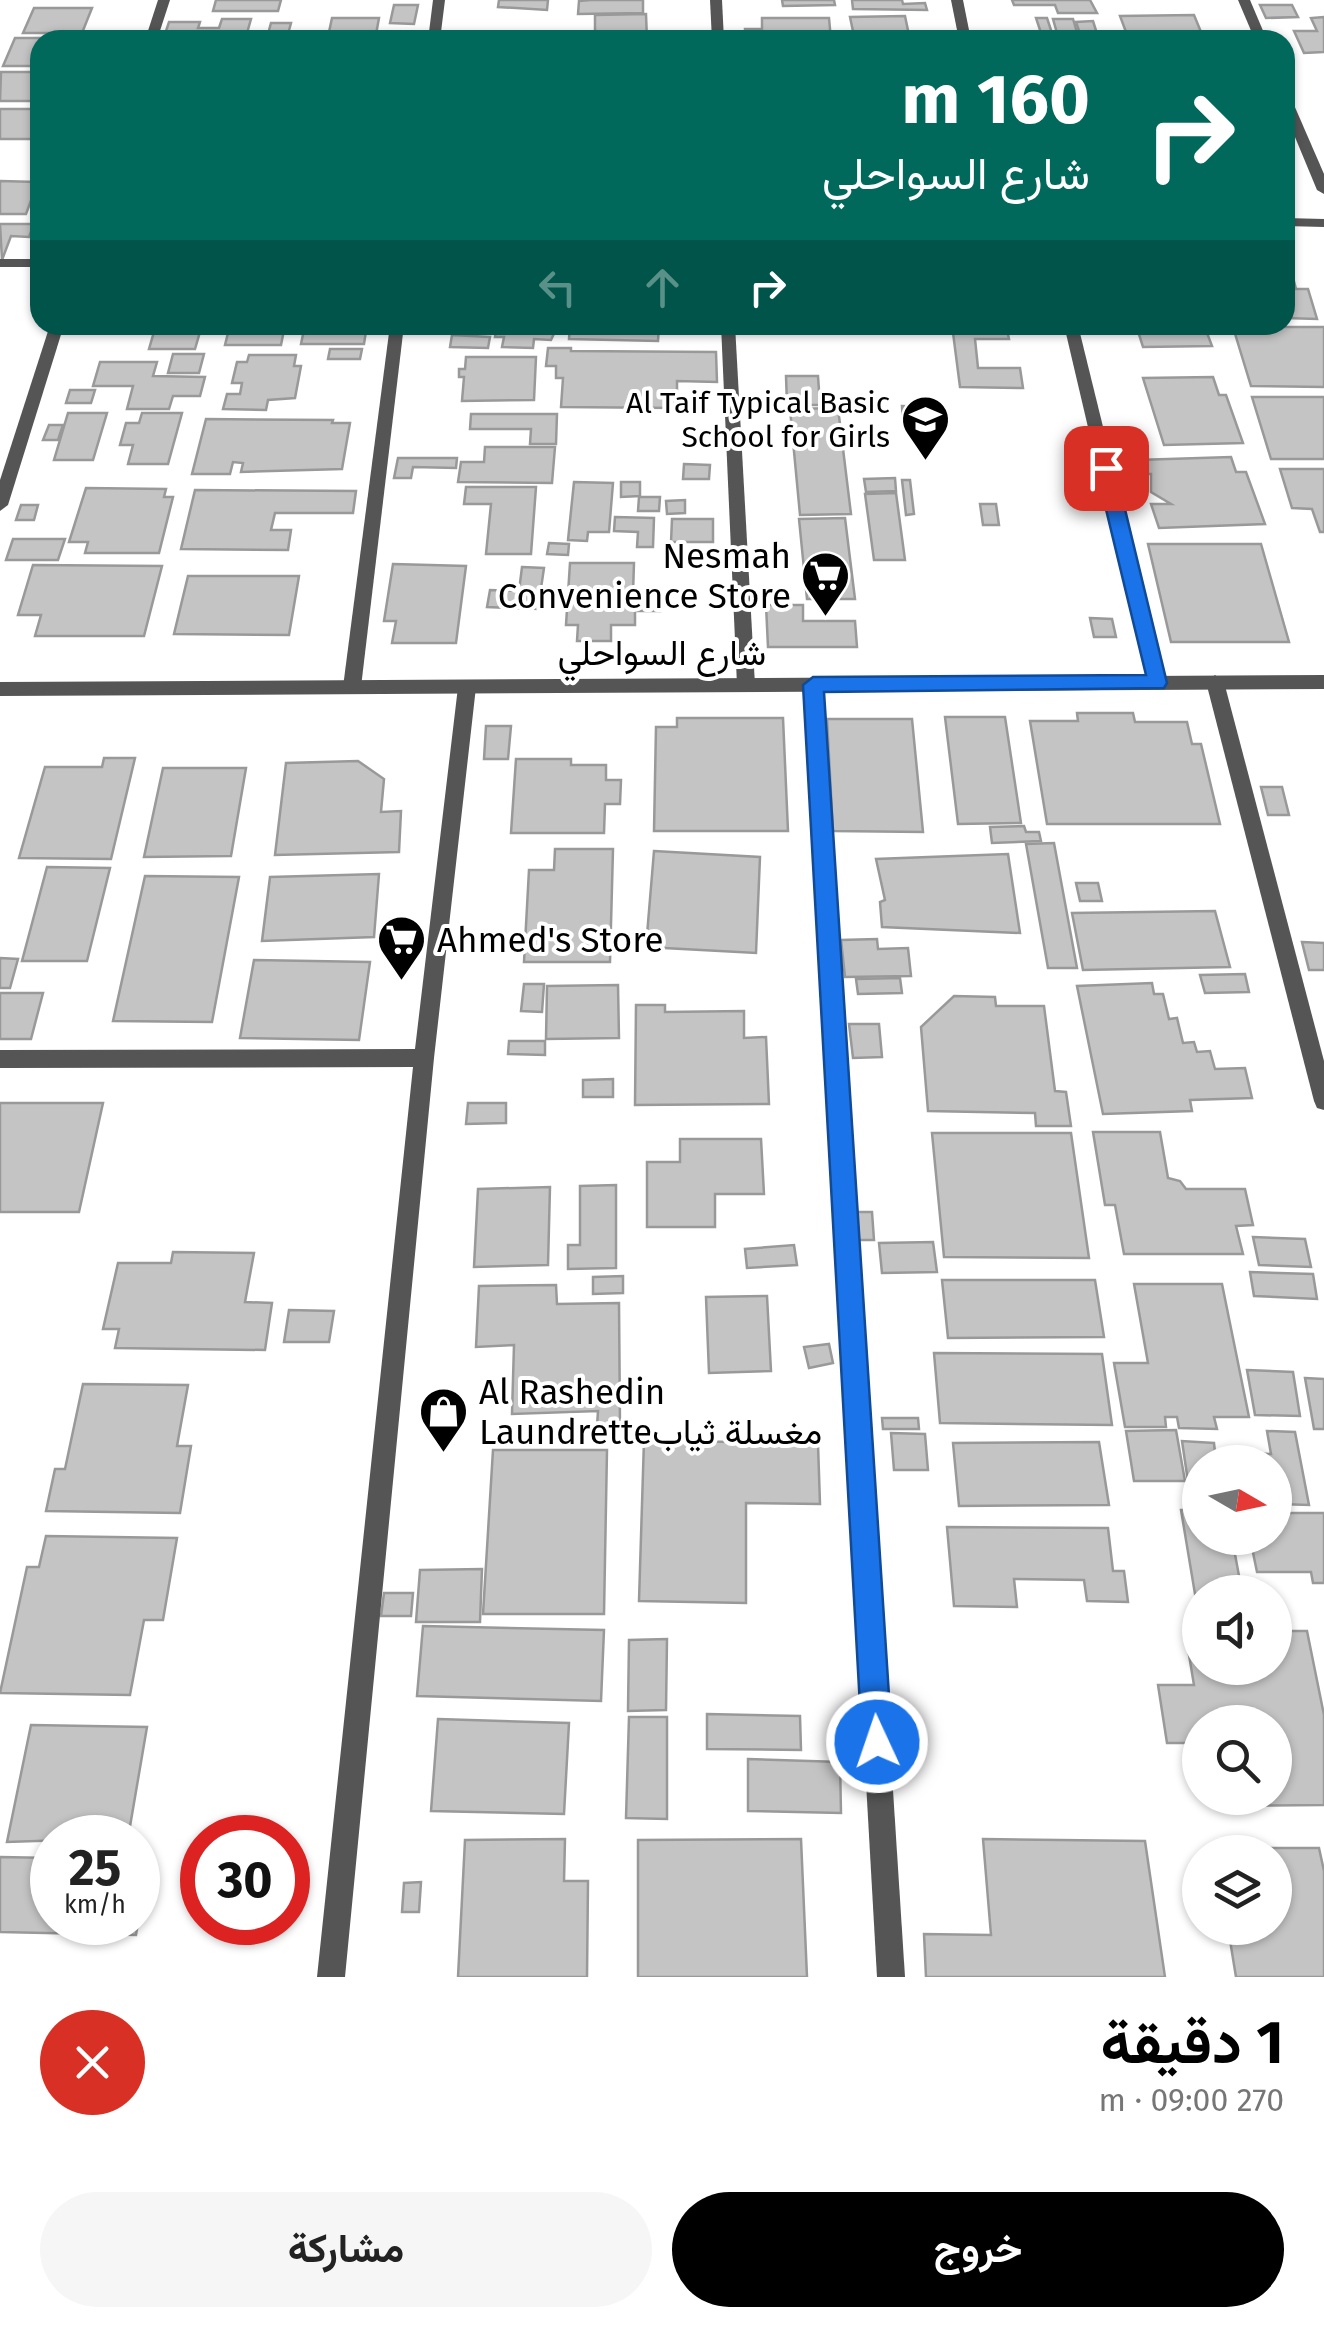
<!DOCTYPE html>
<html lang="ar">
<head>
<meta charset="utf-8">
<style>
  :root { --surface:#fff; --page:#f6f6f6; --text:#222; --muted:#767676; --accent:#000 }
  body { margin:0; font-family:"Fira Sans",Vazirmatn,sans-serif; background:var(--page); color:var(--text); direction:rtl; height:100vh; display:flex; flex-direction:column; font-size:38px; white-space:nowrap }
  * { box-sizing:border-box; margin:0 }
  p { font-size:32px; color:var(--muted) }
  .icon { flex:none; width:55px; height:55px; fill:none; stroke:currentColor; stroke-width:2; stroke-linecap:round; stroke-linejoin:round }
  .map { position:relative; height:1977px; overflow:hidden; direction:ltr }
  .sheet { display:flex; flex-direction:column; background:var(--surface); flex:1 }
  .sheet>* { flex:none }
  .guide { position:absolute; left:30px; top:30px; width:1265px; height:305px; border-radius:30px; box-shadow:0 2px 8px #0004; direction:rtl; background:#00695c; color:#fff; overflow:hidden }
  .needle { width:65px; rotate:99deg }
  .tools { position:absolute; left:1182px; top:1445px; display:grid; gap:20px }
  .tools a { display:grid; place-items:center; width:110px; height:110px; border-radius:50%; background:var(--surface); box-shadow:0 2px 8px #0004; font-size:50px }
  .speed { position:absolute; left:30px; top:1815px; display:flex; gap:20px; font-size:50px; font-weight:700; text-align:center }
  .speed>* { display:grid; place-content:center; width:130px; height:130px; border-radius:50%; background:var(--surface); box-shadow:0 2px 8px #0004; line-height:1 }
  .speed small { font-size:25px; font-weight:400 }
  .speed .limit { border:15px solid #d22; background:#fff; color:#111 }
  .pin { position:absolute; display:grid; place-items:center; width:85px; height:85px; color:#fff; margin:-42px; border-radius:20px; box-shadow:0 5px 15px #0006 }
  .me { position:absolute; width:110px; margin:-55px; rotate:357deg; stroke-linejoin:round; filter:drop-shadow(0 0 8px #0008) }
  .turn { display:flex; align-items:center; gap:35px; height:210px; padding:0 40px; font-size:45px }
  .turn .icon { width:130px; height:130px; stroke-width:2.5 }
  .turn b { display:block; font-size:70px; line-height:85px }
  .lanes { display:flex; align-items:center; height:95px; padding:0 40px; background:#0003; justify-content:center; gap:50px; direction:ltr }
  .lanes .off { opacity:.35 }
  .round { display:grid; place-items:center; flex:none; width:105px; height:105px; border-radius:52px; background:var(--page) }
  .headline { display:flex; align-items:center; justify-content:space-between; height:170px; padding:0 40px }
  h1 { font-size:60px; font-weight:700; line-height:75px; color:var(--accent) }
  .cta { display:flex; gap:20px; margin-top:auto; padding:20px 40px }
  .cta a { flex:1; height:115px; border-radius:60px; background:var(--accent); color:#fff; font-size:40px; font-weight:700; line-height:115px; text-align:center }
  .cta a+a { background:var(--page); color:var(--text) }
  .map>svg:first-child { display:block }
</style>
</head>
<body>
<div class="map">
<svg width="1324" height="1977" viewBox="0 0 1324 1977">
  <rect width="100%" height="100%" fill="#fff"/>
  <!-- building -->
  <g fill="#c4c4c4" stroke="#999" stroke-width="2.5">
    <polygon points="216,0 281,0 278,11 213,11"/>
    <polygon points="499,0 548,0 547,10 498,7"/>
    <polygon points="591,0 643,0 643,13 578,14 579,1"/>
    <polygon points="782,0 834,0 835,5 783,6"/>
    <polygon points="852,0 902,0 903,4 925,3 927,10 853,9"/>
    <polygon points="1012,0 1090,0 1097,13 1058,13 1055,5 1014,5"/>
    <polygon points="394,5 418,5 414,24 390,23"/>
    <polygon points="1260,5 1292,5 1298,17 1266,18"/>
    <polygon points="34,8 92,8 82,33 23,33"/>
    <polygon points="646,14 647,40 595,40 595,15"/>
    <polygon points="1194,15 1201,32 1211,32 1214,39 1227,40 1129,40 1120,16"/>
    <polygon points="905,16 910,40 854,36 850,17"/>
    <polygon points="1324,17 1324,52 1304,53 1294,31 1317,31 1311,18"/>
    <polygon points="332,18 379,18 375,40 290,40 292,32 329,32"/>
    <polygon points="762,18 829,18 831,40 745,39 745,29 762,29"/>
    <polygon points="1036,18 1047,18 1054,39 1043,39"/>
    <polygon points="222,19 251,19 245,40 163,40 169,22 200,22 198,28 219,28"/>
    <polygon points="1053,19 1073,19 1079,39 1059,40"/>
    <polygon points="1093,21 1099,40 1082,40 1076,22"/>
    <polygon points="271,23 291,23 288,34 268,34"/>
    <polygon points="15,38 121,38 40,40 40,66 3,66"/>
    <polygon points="1,72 40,72 40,101 0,101"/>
    <rect x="0" y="109" width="40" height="30"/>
    <polygon points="0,181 38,182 26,214 0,214"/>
    <polygon points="0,224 34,224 29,237 11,236 2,260"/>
    <polygon points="1285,274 1292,274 1296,289 1308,289 1317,319 1285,318"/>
    <polygon points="156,325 202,325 195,349 149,349"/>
    <polygon points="230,325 285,325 281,345 225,345"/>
    <polygon points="305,325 367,325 364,344 301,344"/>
    <polygon points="497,325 558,325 551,340 534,339 533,348 502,347 504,337 495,337"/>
    <polygon points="570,325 659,325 658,341 569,339"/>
    <polygon points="952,325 1006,325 1009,339 975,339 978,368 1020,368 1023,388 960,387"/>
    <polygon points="1136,325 1204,325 1212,346 1143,347"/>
    <polygon points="1233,327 1324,327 1324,387 1251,386"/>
    <polygon points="452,335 490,337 488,348 450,347"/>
    <polygon points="548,348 571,348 571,351 716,352 717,382 677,381 677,408 561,407 563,378 556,378 556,366 546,366"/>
    <polygon points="330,349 362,349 360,359 328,359"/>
    <polygon points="173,354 204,354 199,373 168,373"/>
    <polygon points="249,355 296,355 294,366 301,366 295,398 268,400 266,410 223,409 227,394 240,394 242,383 232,383 237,362 247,362"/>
    <polygon points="466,357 536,357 534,400 462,401 464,377 459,377 459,369 465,369"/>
    <polygon points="100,362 157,362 153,376 205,377 200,396 173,396 169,409 127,409 133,386 93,386"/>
    <polygon points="786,376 818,376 820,405 787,405"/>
    <polygon points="1213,377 1219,395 1226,395 1243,443 1164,445 1143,378"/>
    <polygon points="70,390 95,390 91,403 66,403"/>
    <polygon points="1252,397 1324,397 1324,459 1271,459"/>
    <polygon points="902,406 929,407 930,422 903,422"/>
    <polygon points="838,408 851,514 800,515 790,409"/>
    <polygon points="68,413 107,413 93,460 54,460"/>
    <polygon points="142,413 182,413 168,464 128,464 133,445 120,445 126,423 139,423"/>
    <polygon points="471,414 557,414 556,444 530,444 531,429 470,429"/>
    <polygon points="206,419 333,420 332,423 350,423 342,469 241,472 243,463 233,462 230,474 192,474"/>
    <polygon points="49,425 63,425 58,440 43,440"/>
    <polygon points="485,447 555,447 552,483 458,482 461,462 484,462"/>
    <polygon points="1231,457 1236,472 1246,472 1265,524 1159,528 1151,504 1171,504 1151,492 1151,474 1141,474 1137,460"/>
    <polygon points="398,458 457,458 456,468 413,467 411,478 394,478"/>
    <polygon points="684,464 710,465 709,479 683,479"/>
    <polygon points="1280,469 1324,469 1324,532 1320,532 1312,509 1292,508"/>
    <polygon points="895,478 896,491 866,492 864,479"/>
    <polygon points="902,480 910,480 914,514 906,515"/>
    <polygon points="574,482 613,483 609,532 588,532 587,541 568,540"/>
    <polygon points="621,482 640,482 640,496 621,497"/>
    <polygon points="466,487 536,487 531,554 486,554 491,504 464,504"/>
    <polygon points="86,488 166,489 164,497 173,497 159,553 85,553 88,542 69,542"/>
    <polygon points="195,490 356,491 353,513 275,513 271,530 291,530 288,550 181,549"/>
    <polygon points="896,493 905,560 874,560 865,494"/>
    <polygon points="639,497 660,497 659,511 638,511"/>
    <polygon points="685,500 685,513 667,514 666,501"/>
    <polygon points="980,504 996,504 999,525 983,525"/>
    <polygon points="21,505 38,505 34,520 16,520"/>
    <polygon points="615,517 654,518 653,547 637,547 638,532 614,531"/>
    <polygon points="845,518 855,599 807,599 799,519"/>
    <polygon points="672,519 713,519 713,542 671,542"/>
    <polygon points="13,539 65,539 58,560 6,560"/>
    <polygon points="549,543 569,544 568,555 547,554"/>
    <polygon points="1148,544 1261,544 1289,642 1171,642"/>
    <polygon points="570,563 634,563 633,593 660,594 660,611 635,611 635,625 611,625 611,641 577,641 578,625 566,625"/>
    <polygon points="393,564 466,566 456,643 392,643 396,621 384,621"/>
    <polygon points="33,565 162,566 144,636 35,636 41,615 18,615"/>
    <polygon points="522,567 544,568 538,609 487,607 490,590 519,591"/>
    <polygon points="188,576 299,576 289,635 174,634"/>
    <polygon points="766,605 803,605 803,621 855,621 857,647 768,647"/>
    <polygon points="1090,618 1112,619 1116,637 1094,637"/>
    <polygon points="1077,713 1133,713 1135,722 1187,722 1192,744 1201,744 1220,824 1047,824 1030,721 1078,721"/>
    <polygon points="945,717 1005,717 1021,823 958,824"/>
    <polygon points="677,718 783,718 788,831 654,831 656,727 677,727"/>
    <polygon points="827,719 912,719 923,832 833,831"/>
    <polygon points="486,726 511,726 508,759 484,759"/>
    <polygon points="104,758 135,758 111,859 19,858 45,767 102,767"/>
    <polygon points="516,759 571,759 571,765 606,765 606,780 621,780 620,804 605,804 604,833 511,833"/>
    <polygon points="358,761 384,779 381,812 401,811 399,852 275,855 286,763"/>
    <polygon points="163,768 246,768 231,856 144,857"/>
    <polygon points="1261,787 1282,787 1289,815 1268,815"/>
    <polygon points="1024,826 1026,832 1039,832 1041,841 992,843 990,827"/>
    <polygon points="1054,843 1077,968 1048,968 1026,844"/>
    <polygon points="555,849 613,849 610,962 524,962 529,870 554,870"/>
    <polygon points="654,851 760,857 756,953 646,947"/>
    <polygon points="1008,854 1020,933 882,927 880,902 885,900 876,859"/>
    <polygon points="47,867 110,868 87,961 22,961"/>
    <polygon points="379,874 374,937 262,941 270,877"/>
    <polygon points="145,876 239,877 212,1022 113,1021"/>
    <polygon points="1076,883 1098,883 1102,901 1080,901"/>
    <polygon points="1215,911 1230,967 1083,970 1072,913"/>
    <polygon points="877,939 878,949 908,948 911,976 845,977 841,940"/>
    <polygon points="1302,942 1324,943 1324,970 1309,970"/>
    <polygon points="0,958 18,959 10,988 0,988"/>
    <polygon points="254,960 370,962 359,1040 240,1038"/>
    <polygon points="1245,974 1249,992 1205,993 1200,975"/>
    <polygon points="900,978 902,993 858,994 856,979"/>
    <polygon points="1152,983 1154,994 1163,994 1169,1019 1177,1018 1183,1043 1194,1042 1197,1052 1210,1051 1215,1069 1245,1068 1252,1098 1190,1100 1192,1111 1103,1114 1077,986"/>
    <polygon points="524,984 544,984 542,1012 521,1011"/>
    <polygon points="618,985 619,1038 546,1039 547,986"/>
    <polygon points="0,993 43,993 31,1039 0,1039"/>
    <polygon points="954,996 995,997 996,1006 1044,1006 1055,1091 1066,1092 1071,1126 1036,1126 1035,1113 928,1111 921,1027"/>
    <polygon points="636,1005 665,1005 665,1012 744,1011 744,1038 766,1037 769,1104 635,1105"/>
    <polygon points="849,1024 879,1024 882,1057 853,1058"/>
    <polygon points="509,1041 545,1041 545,1055 508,1054"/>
    <polygon points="613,1079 613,1097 583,1097 583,1080"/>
    <polygon points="0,1103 103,1103 79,1212 0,1212"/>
    <polygon points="468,1103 506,1103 506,1123 466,1124"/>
    <polygon points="1093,1132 1160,1132 1168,1178 1180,1181 1186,1189 1245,1189 1253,1225 1236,1226 1243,1254 1124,1254 1115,1205 1105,1205"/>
    <polygon points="932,1133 1071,1133 1089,1258 944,1257"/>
    <polygon points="680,1139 761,1139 764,1194 715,1194 715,1227 647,1227 647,1162 680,1162"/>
    <polygon points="616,1185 616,1268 568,1269 568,1245 580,1245 580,1186"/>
    <polygon points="550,1187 548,1265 474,1267 478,1189"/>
    <polygon points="857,1212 872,1212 874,1240 858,1240"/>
    <polygon points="1253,1237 1305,1239 1311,1267 1259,1265"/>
    <polygon points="933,1242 937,1272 882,1273 879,1243"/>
    <polygon points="794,1245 797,1265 747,1268 745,1249"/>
    <polygon points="173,1252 254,1253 245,1302 272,1303 265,1350 115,1348 119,1329 103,1329 118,1263 171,1263"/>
    <polygon points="1250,1272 1313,1274 1317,1299 1254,1296"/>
    <polygon points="623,1276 623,1293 593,1294 593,1277"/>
    <polygon points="942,1280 1095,1280 1104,1337 948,1338"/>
    <polygon points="1134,1284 1222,1284 1249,1417 1214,1417 1217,1429 1179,1428 1177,1417 1165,1417 1166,1427 1125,1427 1114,1363 1148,1363"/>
    <polygon points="556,1285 557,1304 619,1303 620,1425 597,1426 598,1411 512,1414 514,1345 476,1347 479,1286"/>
    <polygon points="767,1296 771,1371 709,1373 706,1297"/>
    <polygon points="289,1310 334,1311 329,1342 284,1342"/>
    <polygon points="829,1344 833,1363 809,1368 804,1347"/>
    <polygon points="934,1353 1102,1354 1112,1425 940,1423"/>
    <polygon points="1247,1370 1293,1372 1300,1416 1255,1415"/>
    <polygon points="1305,1378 1324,1379 1324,1429 1314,1429"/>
    <polygon points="83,1384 188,1385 177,1446 191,1446 180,1513 46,1511 55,1469 65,1469"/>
    <polygon points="882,1418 918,1418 919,1429 883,1429"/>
    <polygon points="1176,1430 1185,1481 1134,1481 1126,1431"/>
    <polygon points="1267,1431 1295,1432 1309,1505 1279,1504 1275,1462 1200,1462 1200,1503 1191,1502 1182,1441 1214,1443 1215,1452 1271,1454"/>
    <polygon points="891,1433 925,1434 928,1470 894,1470"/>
    <polygon points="644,1440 818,1444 820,1504 746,1503 746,1603 639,1601"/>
    <polygon points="1099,1442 1109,1505 959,1506 953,1443"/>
    <polygon points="493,1450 607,1450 604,1614 483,1614"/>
    <polygon points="1181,1510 1200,1510 1200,1538 1232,1538 1242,1592 1200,1592 1200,1600 1196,1600"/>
    <polygon points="1275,1513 1324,1513 1324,1583 1313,1583 1311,1572 1257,1572 1250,1538 1275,1538"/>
    <polygon points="947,1527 1108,1528 1113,1571 1124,1571 1128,1602 1087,1601 1084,1580 1014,1579 1017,1607 954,1606"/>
    <polygon points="46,1536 177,1538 163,1620 144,1620 130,1695 0,1693 27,1567 39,1567"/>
    <polygon points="482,1569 480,1622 416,1622 420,1570"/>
    <polygon points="384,1593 413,1593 411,1616 381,1616"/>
    <polygon points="423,1626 604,1630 601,1701 417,1696"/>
    <polygon points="1275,1631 1307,1631 1324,1715 1324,1805 1214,1806 1213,1798 1275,1798 1275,1722 1200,1722 1200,1743 1167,1743 1158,1685 1194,1685 1189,1655 1200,1655 1200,1668 1275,1668"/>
    <polygon points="667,1639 666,1710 628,1711 629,1640"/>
    <polygon points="707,1714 800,1716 801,1750 707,1749"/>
    <polygon points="629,1717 667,1717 667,1819 626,1818"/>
    <polygon points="438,1719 569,1723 564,1814 431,1811"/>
    <polygon points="31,1725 147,1727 128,1838 7,1842"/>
    <polygon points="748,1759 840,1762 841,1813 748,1811"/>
    <polygon points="565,1839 564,1881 588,1881 587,1977 458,1977 465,1840"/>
    <polygon points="801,1839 807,1977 638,1977 638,1840"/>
    <polygon points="983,1839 1145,1841 1165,1977 926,1977 924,1934 991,1935"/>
    <polygon points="1261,1848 1319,1848 1324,1871 1324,1977 1236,1977 1228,1928 1275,1928 1275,1852 1262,1852"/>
    <polygon points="0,1857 52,1858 52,1922 138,1922 138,1859 148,1860 136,1935 0,1932"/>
    <polygon points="421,1882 419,1912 402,1912 404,1883"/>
  </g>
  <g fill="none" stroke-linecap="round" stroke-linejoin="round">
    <!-- minor -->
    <g fill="#555" fill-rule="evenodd">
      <polygon points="158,0 170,0 157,40 145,40"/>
      <polygon points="433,0 445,0 440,40 428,40"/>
      <polygon points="710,0 722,0 724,40 712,40"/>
      <polygon points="951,0 963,0 971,40 959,40"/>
      <polygon points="1238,0 1250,0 1267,40 1255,40"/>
      <polygon points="1285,94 1291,98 1324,174 1324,194 1317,190 1285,113"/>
      <polygon points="1285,218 1324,219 1324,227 1285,226"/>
      <rect x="0" y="259" width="40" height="8"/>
      <polygon points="50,325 64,325 8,505 0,511 0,480"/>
      <polygon points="390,325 404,325 361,687 352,694 343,687"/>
      <polygon points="721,325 735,325 755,685 746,692 737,685"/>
      <polygon points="1064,325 1078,325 1166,683 1157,690 1148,683"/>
      <polygon points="1215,675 1224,682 1324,1061 1324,1110 1317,1108 1314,1101 1206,682"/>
      <polygon points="813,678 822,685 905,1977 877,1977 804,685"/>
      <polygon points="467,680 476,687 434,1058 345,1977 317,1977 413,1067 0,1068 0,1050 415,1049 458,687"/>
    </g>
    <!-- tertiary -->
    <polygon fill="#555" fill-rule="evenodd" points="1324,675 1324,689 0,696 0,682"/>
  </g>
  <!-- route -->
  <polygon fill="#1a73e8" stroke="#114b97" stroke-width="2.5" points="1106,462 1115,468 1167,683 1164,688 824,692 892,1742 887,1752 877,1757 867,1752 862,1742 803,685 813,677 1146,675 1096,468"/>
  <!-- icons -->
  <defs>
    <symbol id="school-pin" viewBox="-11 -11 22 30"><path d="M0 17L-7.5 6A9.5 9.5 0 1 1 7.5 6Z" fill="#000" stroke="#fff"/><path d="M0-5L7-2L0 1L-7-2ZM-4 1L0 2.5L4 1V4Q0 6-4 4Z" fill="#fff"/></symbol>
    <symbol id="supermarket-pin" viewBox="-11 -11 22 30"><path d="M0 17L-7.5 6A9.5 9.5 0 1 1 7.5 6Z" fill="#000" stroke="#fff"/><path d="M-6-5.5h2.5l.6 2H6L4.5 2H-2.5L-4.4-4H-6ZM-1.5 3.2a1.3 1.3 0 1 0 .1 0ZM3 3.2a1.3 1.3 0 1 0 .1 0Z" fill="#fff"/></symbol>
    <symbol id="shop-pin" viewBox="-11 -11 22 30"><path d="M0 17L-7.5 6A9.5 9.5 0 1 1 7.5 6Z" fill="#000" stroke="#fff"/><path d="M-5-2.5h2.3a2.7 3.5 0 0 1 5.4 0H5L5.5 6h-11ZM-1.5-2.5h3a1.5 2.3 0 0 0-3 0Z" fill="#fff"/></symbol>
  </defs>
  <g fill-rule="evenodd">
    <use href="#school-pin" x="898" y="392" width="55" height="75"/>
    <use href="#supermarket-pin" x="798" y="548" width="55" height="75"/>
    <use href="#supermarket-pin" x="374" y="912" width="55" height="75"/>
    <use href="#shop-pin" x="416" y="1384" width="55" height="75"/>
  </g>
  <g text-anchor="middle" stroke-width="8" stroke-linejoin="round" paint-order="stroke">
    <!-- far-poi labels -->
    <g font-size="30" fill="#000" stroke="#fff" text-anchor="end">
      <text x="890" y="413">Al Taif Typical Basic<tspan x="890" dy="34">School for Girls</tspan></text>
    </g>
    <!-- poi labels -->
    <g font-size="35" fill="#000" stroke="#fff" text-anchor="start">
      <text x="791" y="568" text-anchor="end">Nesmah<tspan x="791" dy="40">Convenience Store</tspan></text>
      <text x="437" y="952">Ahmed's Store</text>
      <text x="479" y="1404">Al Rashedin<tspan x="479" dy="40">Laundretteمغسلة ثياب</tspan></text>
    </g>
    <!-- street labels -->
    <g font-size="35" fill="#000" stroke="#fff">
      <text x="662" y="665">شارع السواحلي</text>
    </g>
  </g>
</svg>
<div class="tools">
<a><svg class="needle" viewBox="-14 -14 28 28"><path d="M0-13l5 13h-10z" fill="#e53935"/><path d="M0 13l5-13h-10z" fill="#767676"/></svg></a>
<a><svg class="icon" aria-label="sound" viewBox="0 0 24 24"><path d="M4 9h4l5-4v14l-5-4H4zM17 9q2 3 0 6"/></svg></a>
<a><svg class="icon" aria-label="search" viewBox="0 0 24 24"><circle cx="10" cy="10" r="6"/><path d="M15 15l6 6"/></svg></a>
<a><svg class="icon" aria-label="layers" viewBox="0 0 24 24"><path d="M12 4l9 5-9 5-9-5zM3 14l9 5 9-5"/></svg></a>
</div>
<div class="speed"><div>25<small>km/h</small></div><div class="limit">30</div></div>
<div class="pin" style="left:1106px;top:468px;background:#d93025"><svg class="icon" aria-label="arrive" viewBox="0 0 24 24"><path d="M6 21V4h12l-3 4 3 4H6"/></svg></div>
<svg class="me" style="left:877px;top:1742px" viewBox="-20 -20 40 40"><circle r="17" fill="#1a73e8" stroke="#fff" stroke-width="3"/><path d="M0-11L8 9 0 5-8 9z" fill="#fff"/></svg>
<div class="guide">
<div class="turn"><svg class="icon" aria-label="right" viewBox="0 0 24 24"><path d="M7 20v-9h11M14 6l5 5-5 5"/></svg><div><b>160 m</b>شارع السواحلي</div></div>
<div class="lanes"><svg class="icon off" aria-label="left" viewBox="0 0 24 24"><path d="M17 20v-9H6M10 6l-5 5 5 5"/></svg><svg class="icon off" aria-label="ahead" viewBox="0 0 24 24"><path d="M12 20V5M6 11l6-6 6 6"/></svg><svg class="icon" aria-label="right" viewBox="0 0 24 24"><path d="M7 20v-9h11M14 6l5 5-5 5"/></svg></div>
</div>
</div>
<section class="sheet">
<div class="headline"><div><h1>1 دقيقة</h1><p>270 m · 09:00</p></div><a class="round" style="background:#d93025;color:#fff"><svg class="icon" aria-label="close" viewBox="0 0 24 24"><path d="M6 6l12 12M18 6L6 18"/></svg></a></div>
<div class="cta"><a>خروج</a><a>مشاركة</a></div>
</section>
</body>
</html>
